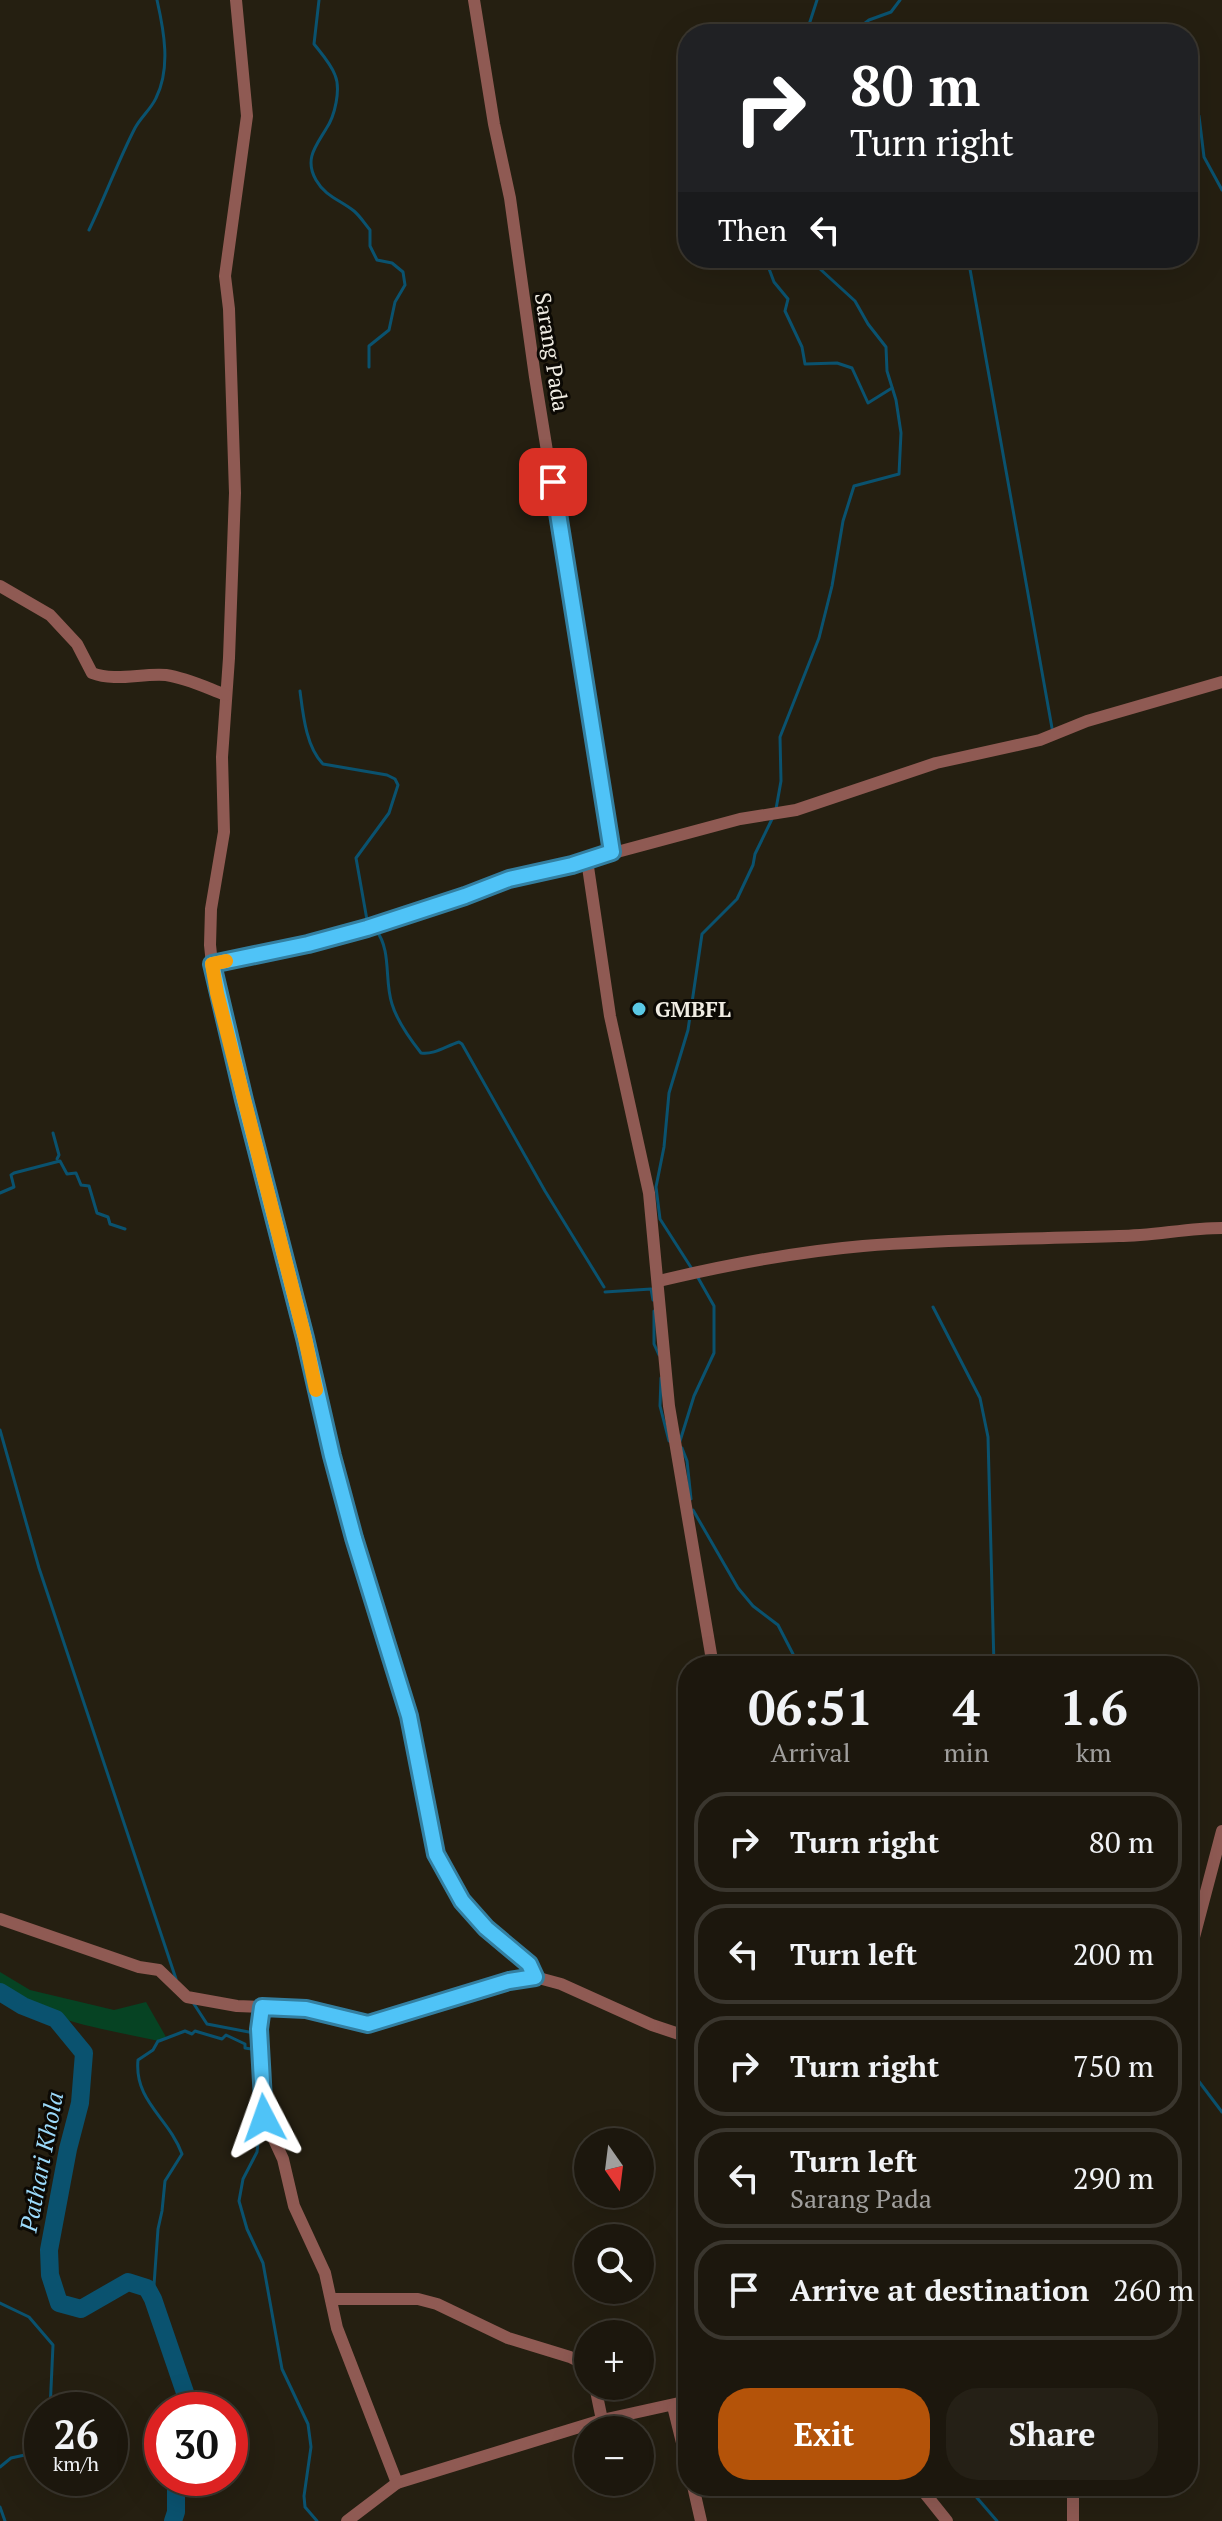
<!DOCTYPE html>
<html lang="en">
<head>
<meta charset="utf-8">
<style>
  :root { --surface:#1c170d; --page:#252016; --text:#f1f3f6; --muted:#a09f9d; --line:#3a362e; --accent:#b45309 }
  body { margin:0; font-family:"PT Serif",serif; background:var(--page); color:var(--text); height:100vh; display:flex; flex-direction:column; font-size:30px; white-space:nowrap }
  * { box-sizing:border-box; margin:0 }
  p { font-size:26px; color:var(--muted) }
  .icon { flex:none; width:44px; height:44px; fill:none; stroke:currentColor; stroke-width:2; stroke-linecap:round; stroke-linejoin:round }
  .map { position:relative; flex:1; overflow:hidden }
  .side { position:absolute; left:678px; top:1656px; width:520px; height:840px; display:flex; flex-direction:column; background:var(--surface); border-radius:32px; box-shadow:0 8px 32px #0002,0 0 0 2px var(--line) }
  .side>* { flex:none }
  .top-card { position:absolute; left:678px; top:24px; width:520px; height:244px; border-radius:32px; box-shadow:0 8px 32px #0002,0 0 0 2px var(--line); background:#202124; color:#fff; overflow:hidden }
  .needle { width:52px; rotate:166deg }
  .buttons { position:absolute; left:574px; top:2128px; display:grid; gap:16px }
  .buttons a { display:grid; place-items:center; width:80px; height:80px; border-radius:50%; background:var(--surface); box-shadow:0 8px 32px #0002,0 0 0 2px var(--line); font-size:40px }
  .speed { position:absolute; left:24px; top:2392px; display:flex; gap:16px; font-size:40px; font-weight:700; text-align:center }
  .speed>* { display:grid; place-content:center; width:104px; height:104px; border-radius:50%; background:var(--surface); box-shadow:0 8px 32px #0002,0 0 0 2px var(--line); line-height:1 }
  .speed small { font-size:20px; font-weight:400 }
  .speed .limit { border:12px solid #d22; background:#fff; color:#111 }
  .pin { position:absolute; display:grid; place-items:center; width:68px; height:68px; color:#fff; margin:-34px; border-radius:16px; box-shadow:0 4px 12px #0006 }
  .me { position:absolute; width:88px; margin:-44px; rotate:356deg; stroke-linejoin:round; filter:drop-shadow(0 0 6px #0008) }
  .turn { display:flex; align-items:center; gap:28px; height:168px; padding:0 40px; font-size:36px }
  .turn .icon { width:104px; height:104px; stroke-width:2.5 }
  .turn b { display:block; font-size:56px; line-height:68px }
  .then { display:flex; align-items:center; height:76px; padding:0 40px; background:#0003; gap:16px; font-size:30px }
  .eta { display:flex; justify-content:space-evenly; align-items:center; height:136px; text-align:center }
  .eta b { font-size:48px; font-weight:700; line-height:56px }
  .action { display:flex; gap:16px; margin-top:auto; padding:16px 40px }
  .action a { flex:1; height:92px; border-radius:32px; background:var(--accent); color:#fff; font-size:32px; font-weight:700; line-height:92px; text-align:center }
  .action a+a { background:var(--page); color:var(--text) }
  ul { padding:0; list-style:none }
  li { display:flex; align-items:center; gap:24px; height:100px; margin:0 16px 12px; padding:0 24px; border:4px solid var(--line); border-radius:32px }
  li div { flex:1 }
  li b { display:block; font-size:30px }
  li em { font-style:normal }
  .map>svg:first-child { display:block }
</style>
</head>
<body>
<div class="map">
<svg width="1222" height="2521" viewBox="0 0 1222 2521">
  <rect width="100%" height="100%" fill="#251f11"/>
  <!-- green -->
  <path fill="#064323" d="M 0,1972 L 30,1990 L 114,2010 L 146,2002 L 166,2037 L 159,2041 C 103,2029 49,2021 0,1992 Z"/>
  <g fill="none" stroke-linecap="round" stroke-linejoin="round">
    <!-- stream -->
    <g stroke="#0a526f" stroke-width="3">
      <path d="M 319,0 L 314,44 C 321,53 331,64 335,75 C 341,89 335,116 326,129 C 316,146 304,159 316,180 C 325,196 340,200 354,211 C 360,216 365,224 370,230 L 370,246 L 377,260 L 392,263 L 403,272 L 405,285 L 395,302 L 389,330 L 369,346 L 369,367"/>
      <polyline points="806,34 817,0"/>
      <polyline points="851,34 869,20 891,12 900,0"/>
      <polyline points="1188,102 1199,116 1204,157 1222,190"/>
      <path d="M 89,230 C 105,197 118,161 135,128 C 141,117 151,109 156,98 C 171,68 164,31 157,0"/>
      <polyline points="765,258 774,282 788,299 785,311 802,347 805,364 837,363 852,368 868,403 892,388"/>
      <polyline points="968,258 1052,728"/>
      <path d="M 300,691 C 303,714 306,747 323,764 L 387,775 L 395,779 L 398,785 L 389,813 L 356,858 L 367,920 L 370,923"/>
      <polyline points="776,809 781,781 780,737 819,638 832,586 843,521 854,486 899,474 901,433 896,400 887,371 886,347 868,324 855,301 808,258"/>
      <path d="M 376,930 C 392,951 384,980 392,1004 C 397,1021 410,1039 421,1053 C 434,1055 446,1046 459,1042 L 462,1044 L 545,1191 L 604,1287"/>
      <polyline points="53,1133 59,1155 57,1159"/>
      <polyline points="0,1193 14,1187 11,1175 14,1173 60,1161 67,1174 76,1173 81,1185 89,1186 97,1213 108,1217 110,1224 125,1229"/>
      <polyline points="692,1269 660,1219 656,1187 664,1147 669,1093 688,1030 702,934 737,899 753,865 755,854 772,819"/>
      <polyline points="605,1292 651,1289 653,1300"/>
      <polyline points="933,1307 980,1398 988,1437 994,1666"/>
      <polyline points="654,1311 654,1344 659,1355"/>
      <polyline points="661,1378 660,1406 669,1441"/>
      <polyline points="0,1430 39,1568 176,1979"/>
      <polyline points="680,1441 694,1396 714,1353 714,1306 697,1276"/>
      <polyline points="682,1448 687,1461 691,1499"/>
      <polyline points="693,1510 738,1588 753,1606 778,1625 793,1654 793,1659 797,1665 803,1666"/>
      <polyline points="194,2004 207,2024 254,2033"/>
      <polyline points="159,2041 185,2031 192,2034 195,2031 222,2039 226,2035 245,2044 245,2048 257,2050"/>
      <polyline points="1188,2067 1222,2112"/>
      <polyline points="260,2123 257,2152 243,2179 239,2201 247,2229 263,2263 282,2369 308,2424 311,2447 304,2496 305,2507 317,2521"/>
      <path d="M 153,2299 L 158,2229 L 162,2211 L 165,2181 L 182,2154 C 169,2118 134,2101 138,2060 L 153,2050 L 158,2041"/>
      <polyline points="0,2303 29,2317 53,2345 50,2410"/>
      <polyline points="0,2467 11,2458 34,2453 42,2438"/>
      <polyline points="936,2486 951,2496 972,2492 997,2521"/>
      <polyline points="0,2507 5,2521"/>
    </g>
    <!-- river -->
    <g stroke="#0a526f" stroke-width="18">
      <polyline points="0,1992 23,2006 56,2019 84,2053 80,2103 68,2149 49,2250 50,2275 59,2303 81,2309 128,2282 147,2288 153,2299 191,2410"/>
      <polyline points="173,2521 176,2512 176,2478"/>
    </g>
    <!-- minor -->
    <g stroke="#8f5a53" stroke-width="12">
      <polyline points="236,0 247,116 225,276 229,309 235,493 229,658 222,757 224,832 211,909 210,945 212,964 244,1100 305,1338 332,1456 354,1538 409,1716 436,1854 462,1901 486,1928 529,1964 535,1977"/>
      <polyline points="474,0 494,124 510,198 535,377 612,852"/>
      <path d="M 0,586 L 50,615 L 77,644 L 92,673 C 115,682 141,673 166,675 C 187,678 207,688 226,695"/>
      <polyline points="212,964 308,944 367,928 465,896 509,879 591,859"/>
      <path d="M 659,1281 C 726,1265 794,1252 863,1246 C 948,1239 1033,1239 1119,1236 C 1153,1236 1187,1228 1222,1228"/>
      <polyline points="713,1666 669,1406 649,1193 610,1016 588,867 591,859 740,819 796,810 936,763 1040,740 1087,721 1222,682"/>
      <polyline points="0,1919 139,1967 159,1970 187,1997 237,2006 306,2009 368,2024 509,1981 535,1977 561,1984 652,2025 688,2037"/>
      <polyline points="1188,1960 1222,1831"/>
      <polyline points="262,2007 259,2029 264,2118 283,2159 294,2206 325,2273 337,2328 397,2483 602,2420"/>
      <polyline points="331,2299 418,2299 437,2304 508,2338 570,2357 588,2366"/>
      <polyline points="595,2386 602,2420 688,2401"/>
      <polyline points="673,2406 688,2467"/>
      <polyline points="693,2486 701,2521"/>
      <polyline points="919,2486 947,2521"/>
      <polyline points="347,2521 397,2483"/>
      <polyline points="1073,2521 1073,2486"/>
    </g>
  </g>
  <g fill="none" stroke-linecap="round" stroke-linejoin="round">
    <defs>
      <polyline id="route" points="264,2118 259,2029 262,2007 306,2009 368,2024 509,1981 535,1977 529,1964 486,1928 462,1901 436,1854 409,1716 354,1538 332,1456 305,1338 244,1100 212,964 308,944 367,928 465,896 509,879 572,865 612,852 553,482"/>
    </defs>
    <!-- route casing -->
    <use href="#route" stroke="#337fa1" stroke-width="20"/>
    <!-- route -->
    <use href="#route" stroke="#4fc3f7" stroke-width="14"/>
    <!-- slow -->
    <polyline stroke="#f59e0b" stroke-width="14" points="226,961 212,964 217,993 305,1338 316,1390"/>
  </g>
  <!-- markers -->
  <circle fill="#5ac8e5" stroke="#0c0904" stroke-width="3" cx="639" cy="1009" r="8"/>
  <g text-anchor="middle" stroke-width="6" stroke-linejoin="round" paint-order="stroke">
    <!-- street labels -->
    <g font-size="22" fill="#f0ece3" stroke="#0c0904">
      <text transform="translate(552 352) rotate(81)" y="8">Sarang Pada</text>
    </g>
    <!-- poi labels -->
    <g font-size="22" font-weight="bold" fill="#f0ece3" stroke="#0c0904" text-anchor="start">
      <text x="655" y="1017">GMBFL</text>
    </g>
    <!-- water labels -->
    <g font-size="24" font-style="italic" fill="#9bd9fa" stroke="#0c0904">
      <text transform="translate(42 2162) rotate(-79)" y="8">Pathari Khola</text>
    </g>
  </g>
</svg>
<div class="buttons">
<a><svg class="needle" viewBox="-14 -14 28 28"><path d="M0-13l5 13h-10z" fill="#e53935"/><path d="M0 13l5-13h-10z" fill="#a09f9d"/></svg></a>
<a><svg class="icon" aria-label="search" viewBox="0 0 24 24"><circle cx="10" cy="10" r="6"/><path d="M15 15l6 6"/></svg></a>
<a>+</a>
<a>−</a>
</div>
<div class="speed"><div>26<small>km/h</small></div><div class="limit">30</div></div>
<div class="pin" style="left:553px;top:482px;background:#d93025"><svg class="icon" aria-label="arrive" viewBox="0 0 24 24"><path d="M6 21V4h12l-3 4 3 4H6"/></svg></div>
<svg class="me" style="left:264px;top:2118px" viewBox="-20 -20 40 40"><path d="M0-17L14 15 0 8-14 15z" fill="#4fc3f7" stroke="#fff" stroke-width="4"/></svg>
<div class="top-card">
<div class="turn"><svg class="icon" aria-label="right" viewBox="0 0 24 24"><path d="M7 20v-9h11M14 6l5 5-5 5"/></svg><div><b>80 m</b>Turn right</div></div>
<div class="then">Then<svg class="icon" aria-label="left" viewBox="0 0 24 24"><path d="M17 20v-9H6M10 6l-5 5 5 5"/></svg></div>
</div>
<section class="side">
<div class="eta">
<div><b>06:51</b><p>Arrival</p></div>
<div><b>4</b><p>min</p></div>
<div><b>1.6</b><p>km</p></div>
</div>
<ul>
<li><svg class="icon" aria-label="right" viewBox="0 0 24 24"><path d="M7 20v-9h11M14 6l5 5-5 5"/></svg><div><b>Turn right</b></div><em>80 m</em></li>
<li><svg class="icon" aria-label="left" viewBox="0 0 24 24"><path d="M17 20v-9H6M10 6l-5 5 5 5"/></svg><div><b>Turn left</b></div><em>200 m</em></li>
<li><svg class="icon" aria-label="right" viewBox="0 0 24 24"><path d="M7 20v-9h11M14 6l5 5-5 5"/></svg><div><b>Turn right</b></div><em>750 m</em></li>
<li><svg class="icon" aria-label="left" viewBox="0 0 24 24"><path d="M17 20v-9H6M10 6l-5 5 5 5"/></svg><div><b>Turn left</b><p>Sarang Pada</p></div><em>290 m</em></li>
<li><svg class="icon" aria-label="arrive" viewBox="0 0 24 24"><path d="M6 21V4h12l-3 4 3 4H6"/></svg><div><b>Arrive at destination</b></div><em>260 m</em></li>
</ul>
<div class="action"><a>Exit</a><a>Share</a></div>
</section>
</div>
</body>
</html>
